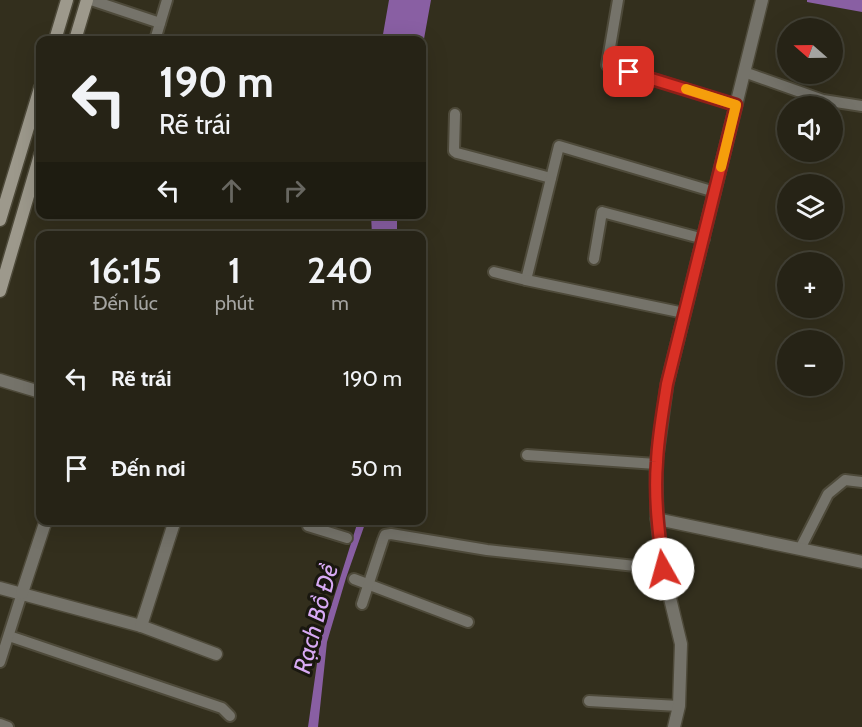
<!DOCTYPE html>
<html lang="vi">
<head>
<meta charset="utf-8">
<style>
  :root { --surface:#262316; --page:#322f23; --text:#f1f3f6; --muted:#a4a4a1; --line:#424035 }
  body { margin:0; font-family:Cabin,sans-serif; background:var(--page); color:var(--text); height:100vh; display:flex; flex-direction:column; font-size:22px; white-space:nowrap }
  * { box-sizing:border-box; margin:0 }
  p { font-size:20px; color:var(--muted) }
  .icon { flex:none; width:33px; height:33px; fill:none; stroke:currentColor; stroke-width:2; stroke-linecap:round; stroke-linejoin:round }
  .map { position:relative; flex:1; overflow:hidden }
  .panel { position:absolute; left:36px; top:231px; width:390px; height:294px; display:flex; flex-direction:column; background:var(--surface); border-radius:12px; box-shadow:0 6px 24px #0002,0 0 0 2px var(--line) }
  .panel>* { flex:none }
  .banner { position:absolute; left:36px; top:36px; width:390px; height:183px; border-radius:12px; box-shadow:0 6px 24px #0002,0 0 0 2px var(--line); background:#262316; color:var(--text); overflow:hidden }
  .needle { width:39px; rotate:290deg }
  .fabs { position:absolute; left:777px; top:18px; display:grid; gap:12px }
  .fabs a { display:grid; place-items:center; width:66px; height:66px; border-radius:50%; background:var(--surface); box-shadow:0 6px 24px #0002,0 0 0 2px var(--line); font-size:30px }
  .pin { position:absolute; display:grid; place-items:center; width:51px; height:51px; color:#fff; margin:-26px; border-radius:12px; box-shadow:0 3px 9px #0006 }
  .me { position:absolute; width:66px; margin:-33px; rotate:353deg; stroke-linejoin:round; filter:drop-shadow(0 0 4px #0008) }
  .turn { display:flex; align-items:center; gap:21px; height:126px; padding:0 24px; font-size:27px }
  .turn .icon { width:78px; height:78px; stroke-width:2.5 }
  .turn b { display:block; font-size:42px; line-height:51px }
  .lanes { display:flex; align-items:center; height:57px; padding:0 24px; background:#0003; justify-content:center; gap:30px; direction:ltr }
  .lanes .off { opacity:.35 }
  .eta { display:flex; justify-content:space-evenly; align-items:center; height:102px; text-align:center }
  .eta b { font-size:36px; font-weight:600; line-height:42px }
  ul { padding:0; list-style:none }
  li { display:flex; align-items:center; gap:18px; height:90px; padding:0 24px }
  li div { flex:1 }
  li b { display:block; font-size:22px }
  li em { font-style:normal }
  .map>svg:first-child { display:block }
</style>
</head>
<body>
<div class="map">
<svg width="862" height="727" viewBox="0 0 862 727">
  <rect width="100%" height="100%" fill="#332f1d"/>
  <!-- water -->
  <g fill="#895fa3">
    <polygon points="389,0 431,0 422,50 422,40 382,40"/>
    <polygon points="807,0 862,0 862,12 807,2"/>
    <polygon points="371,215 397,215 397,235 372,235"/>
    <polygon points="358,521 366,521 346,578 327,642 318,727 308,727 320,642"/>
  </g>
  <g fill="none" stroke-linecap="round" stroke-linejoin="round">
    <defs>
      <g id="lane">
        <polyline points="91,0 160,23"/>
        <polyline points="618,0 607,65 736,105"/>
        <polyline points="155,40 167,0"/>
        <polyline points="744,72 823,100 862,106"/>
        <polyline points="455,114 454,151 457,153 551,178"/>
        <polyline points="594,259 602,212 704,239"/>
        <polyline points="494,272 526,280 559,146 715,192"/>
        <polyline points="526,280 684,313"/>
        <polyline points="527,455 656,464"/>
        <polyline points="310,520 308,526 347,538"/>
        <polyline points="800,549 828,494 845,480 862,482"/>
        <polyline points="354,579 468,622"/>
        <polyline points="362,604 383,540 385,535 391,534 487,550 663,569"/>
        <polyline points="9,636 222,708 230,716"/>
        <polyline points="0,662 22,593"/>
        <polyline points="589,701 679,706"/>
        <polyline points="0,724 8,727"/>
      </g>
      <g id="street">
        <polyline points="0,380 40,392"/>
        <polyline points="657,519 862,562"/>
        <polyline points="0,588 141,626 216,654"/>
        <polyline points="22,593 46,520"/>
        <polyline points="141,626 175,520"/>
        <polyline points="674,727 679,706 681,644 663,569 657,519 656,464 667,384 762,0"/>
      </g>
      <g id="secondary">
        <polyline points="55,40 67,0"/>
        <polyline points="75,40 87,0"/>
        <polyline points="0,220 40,88"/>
        <polyline points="0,291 40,155"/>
      </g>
    </defs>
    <!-- lane casing -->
    <use href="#lane" stroke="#4e4a3a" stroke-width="14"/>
    <!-- street casing -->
    <use href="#street" stroke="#4e4a3a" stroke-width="15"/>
    <!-- secondary casing -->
    <use href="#secondary" stroke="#4e4a3a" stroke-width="15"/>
    <!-- lane -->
    <use href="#lane" stroke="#75736a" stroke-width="10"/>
    <!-- street -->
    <use href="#street" stroke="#75736a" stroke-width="12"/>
    <!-- secondary -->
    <use href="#secondary" stroke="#9d998c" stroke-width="12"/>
  </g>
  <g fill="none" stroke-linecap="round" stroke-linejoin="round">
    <defs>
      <path id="route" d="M 629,72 L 736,105 L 667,384 C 663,410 658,436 657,462 C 654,498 659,533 663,569"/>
    </defs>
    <!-- route casing -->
    <use href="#route" stroke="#8d1f18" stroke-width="15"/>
    <!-- route -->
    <use href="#route" stroke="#d93025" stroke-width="10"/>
    <!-- slow -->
    <polyline stroke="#f59e0b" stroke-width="10" points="686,89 736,105 721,167"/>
  </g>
  <g text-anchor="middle" stroke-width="6" stroke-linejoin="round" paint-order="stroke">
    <!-- water labels -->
    <g font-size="24" font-style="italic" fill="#d8aaf5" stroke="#19170f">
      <text transform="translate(316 619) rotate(-75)" y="8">Rạch Bồ Đề</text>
    </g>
  </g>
</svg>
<div class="fabs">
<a><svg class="needle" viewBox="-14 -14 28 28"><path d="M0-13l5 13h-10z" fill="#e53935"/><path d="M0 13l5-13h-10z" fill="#a4a4a1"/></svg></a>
<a><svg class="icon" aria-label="sound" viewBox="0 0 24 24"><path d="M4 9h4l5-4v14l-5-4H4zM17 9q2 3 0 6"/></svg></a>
<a><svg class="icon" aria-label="layers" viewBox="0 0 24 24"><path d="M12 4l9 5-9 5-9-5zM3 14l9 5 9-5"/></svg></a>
<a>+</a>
<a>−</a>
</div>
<div class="pin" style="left:629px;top:72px;background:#d93025"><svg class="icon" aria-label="arrive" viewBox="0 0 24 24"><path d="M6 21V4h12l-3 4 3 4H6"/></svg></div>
<svg class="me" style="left:663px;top:569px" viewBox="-20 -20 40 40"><circle r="19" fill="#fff"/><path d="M0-13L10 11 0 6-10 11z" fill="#d93025"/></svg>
<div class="banner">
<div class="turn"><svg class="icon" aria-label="left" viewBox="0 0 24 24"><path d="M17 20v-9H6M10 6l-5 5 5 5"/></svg><div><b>190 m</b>Rẽ trái</div></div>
<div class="lanes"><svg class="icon" aria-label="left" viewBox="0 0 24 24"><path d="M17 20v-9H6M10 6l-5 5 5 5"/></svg><svg class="icon off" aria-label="ahead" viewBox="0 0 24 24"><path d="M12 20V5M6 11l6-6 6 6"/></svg><svg class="icon off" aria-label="right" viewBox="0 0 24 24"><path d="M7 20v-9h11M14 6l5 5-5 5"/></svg></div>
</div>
<section class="panel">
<div class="eta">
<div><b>16:15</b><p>Đến lúc</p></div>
<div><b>1</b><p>phút</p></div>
<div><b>240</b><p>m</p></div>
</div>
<ul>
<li><svg class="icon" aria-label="left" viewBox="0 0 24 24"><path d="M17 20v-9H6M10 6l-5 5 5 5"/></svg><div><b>Rẽ trái</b></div><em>190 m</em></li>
<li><svg class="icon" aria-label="arrive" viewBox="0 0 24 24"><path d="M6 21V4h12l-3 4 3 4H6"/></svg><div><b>Đến nơi</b></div><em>50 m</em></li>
</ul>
</section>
</div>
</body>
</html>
